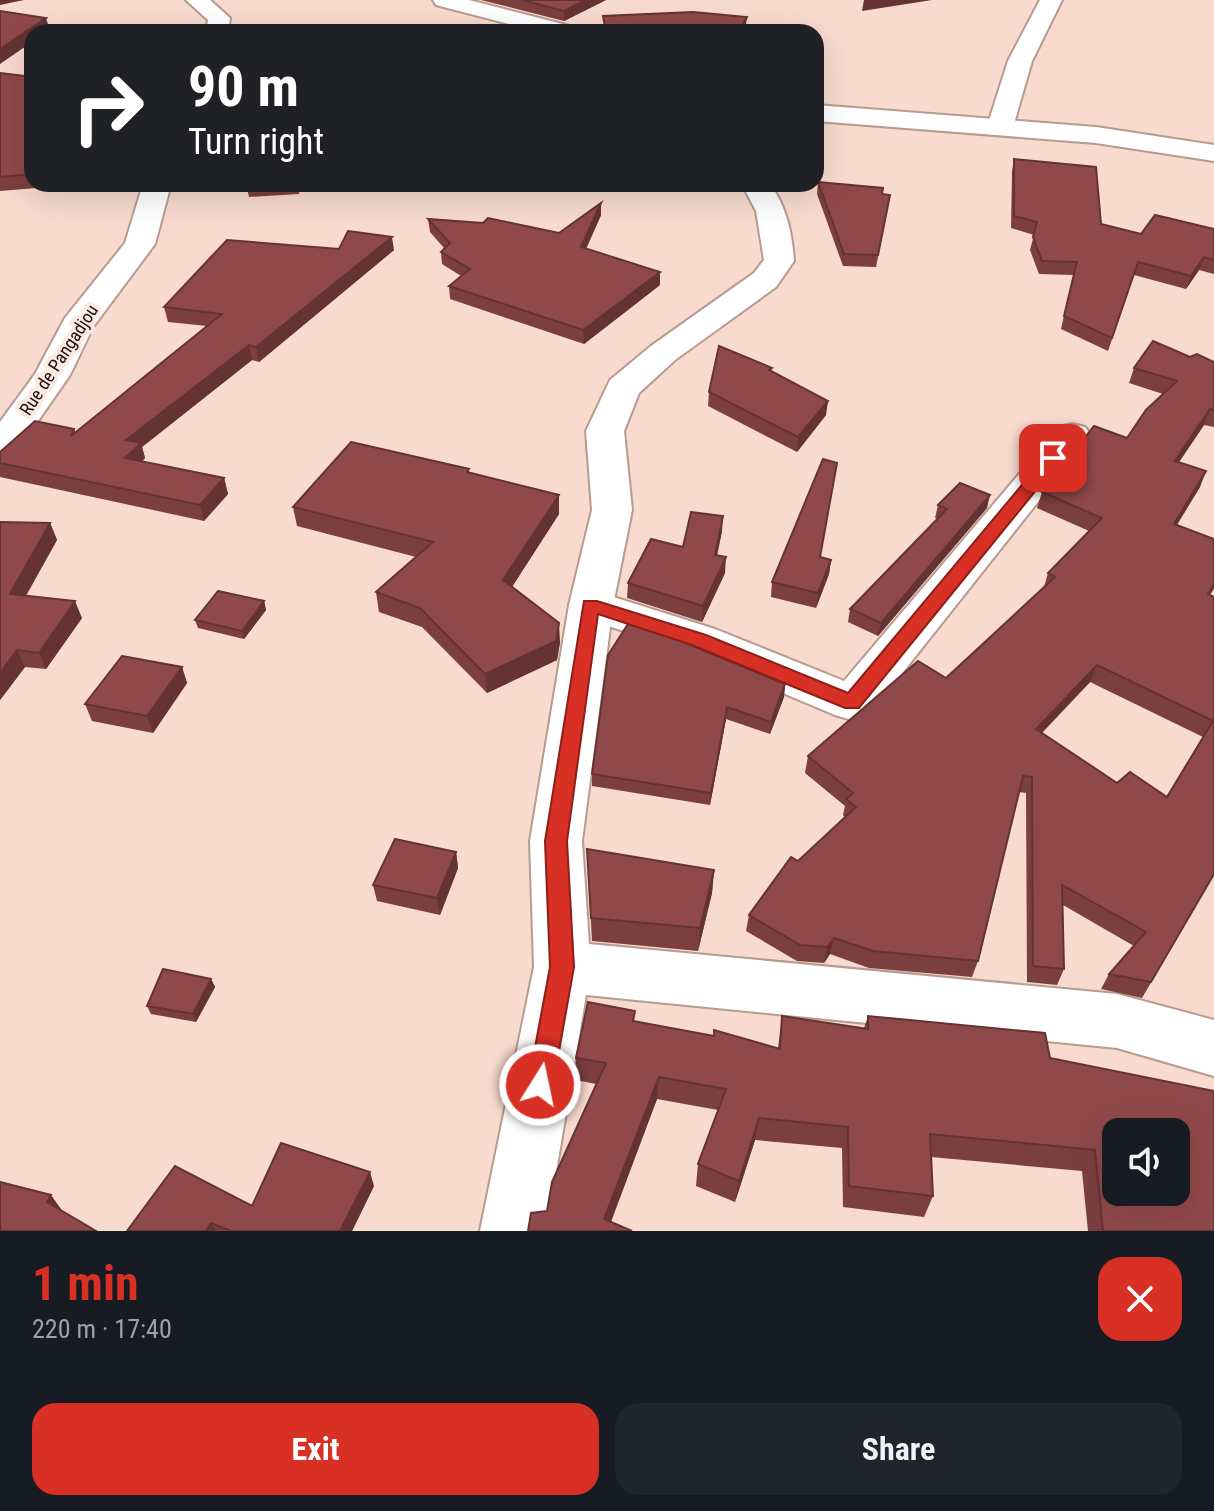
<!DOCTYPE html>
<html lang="en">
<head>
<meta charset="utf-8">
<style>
  :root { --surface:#171b24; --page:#20242c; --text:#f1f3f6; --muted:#9ea1a6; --accent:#d93025 }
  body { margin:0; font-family:"Roboto Condensed",sans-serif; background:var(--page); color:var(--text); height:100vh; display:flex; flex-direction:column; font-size:30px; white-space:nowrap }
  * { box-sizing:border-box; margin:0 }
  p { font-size:26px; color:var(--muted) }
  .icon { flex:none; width:44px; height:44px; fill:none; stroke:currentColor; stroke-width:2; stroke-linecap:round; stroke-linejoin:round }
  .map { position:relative; height:1231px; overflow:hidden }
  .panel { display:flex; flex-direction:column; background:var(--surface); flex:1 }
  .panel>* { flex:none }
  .top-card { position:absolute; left:24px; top:24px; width:800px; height:168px; border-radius:24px; box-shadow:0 8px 32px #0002; background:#202124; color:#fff; overflow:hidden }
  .controls { position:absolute; left:1102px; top:1118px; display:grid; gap:16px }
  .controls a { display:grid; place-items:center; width:88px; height:88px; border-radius:16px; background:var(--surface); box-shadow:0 8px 32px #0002; font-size:40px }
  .pin { position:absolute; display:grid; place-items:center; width:68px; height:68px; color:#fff; margin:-34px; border-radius:16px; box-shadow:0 4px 12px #0006 }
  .me { position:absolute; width:88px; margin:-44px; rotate:10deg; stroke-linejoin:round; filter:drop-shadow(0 0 6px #0008) }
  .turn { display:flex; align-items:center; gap:28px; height:168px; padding:0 32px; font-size:36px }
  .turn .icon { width:104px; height:104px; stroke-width:2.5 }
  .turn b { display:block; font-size:56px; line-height:68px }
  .round { display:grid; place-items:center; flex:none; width:84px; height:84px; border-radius:24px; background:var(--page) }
  .overview { display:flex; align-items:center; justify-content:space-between; height:136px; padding:0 32px }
  h1 { font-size:48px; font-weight:700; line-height:60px; color:var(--accent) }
  .button { display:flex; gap:16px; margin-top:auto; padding:16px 32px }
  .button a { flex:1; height:92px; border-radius:24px; background:var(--accent); color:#fff; font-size:32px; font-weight:700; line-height:92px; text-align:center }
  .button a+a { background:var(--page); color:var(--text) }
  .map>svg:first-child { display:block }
</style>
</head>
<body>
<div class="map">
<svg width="1214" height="1231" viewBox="0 0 1214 1231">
  <rect width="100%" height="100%" fill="#f8dacf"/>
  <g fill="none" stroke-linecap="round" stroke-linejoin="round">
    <defs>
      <g id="minor">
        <polygon points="1040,0 1062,0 1032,61 1013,127 1009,133 991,133 987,127 1008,61"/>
        <polygon points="1072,424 1085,427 1091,435 869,715 852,720 835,715 683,651 576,615 569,605 576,595 591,590 715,629 844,681 1059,427"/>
      </g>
      <g id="tertiary">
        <polygon points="433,0 469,0 574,27 577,32 540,32 436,5"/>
        <polygon points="816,105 1096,127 1214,145 1214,161 1096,143 816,121"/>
        <path d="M 742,184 L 770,184 C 787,208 792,233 794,261 L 776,287 L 675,360 L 639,393 L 624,431 L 632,510 L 613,605 L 582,841 L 589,944 L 1117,994 L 1214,1020 L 1214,1076 L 1117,1048 L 586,995 L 546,1231 L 480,1231 L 534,967 L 530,841 L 569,605 L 592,510 L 586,431 L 610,380 L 651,346 L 754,273 L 764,260 L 756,211 Z"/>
      </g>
      <g id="secondary">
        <polygon points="186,0 210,0 230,18 228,32 206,32 208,20"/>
        <polygon points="143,184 171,184 155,244 93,327 70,375 13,457 0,460 0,422 35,374 65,318 125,243"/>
      </g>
    </defs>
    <!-- minor casing -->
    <use href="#minor" stroke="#b79b90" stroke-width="4"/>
    <!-- tertiary casing -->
    <use href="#tertiary" stroke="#b79b90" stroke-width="4"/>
    <!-- secondary casing -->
    <use href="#secondary" stroke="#b79b90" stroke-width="4"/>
    <!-- minor -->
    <use href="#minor" fill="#fff" fill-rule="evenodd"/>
    <!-- tertiary -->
    <use href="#tertiary" fill="#fff" fill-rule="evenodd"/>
    <!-- secondary -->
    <use href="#secondary" fill="#fff" fill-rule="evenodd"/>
  </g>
  <!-- wall -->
  <g fill="#7c3f40" fill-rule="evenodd">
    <polygon points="481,0 606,0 564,21"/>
    <polygon points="0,73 32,77 32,184 84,184 0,191"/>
    <polygon points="1014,159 1101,224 1141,234 1214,229 1214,274 1199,270 1186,289 1134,275 1108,351 1061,329 1073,275 1039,274 1030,250 1034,235 1011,228 1012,171"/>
    <polygon points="818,182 882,194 888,207 876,267 843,266 817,194"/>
    <polygon points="246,184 300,184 299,194 249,197"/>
    <polygon points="601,215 586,249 660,285 584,344 450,299 449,286 461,276 442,264 441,252 444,248 430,232 428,219 559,233"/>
    <polygon points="339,249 394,250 259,362 252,360 142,447 145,458 142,462 224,478 228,494 204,521 0,477 0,452 74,429 76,433 207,326 168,322 164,307"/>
    <path d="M 1190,357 L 1214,362 L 1214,427 L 1204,425 L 1179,462 L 1200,487 L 1177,525 L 1214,539 L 1214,589 L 1210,595 L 1214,597 L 1214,875 L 1142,998 L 1101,989 L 1109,974 L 1134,946 L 1063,905 L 1064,969 L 1057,985 L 1027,982 L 1026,793 L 1019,792 L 978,961 L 972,977 L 869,968 L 830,954 L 824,963 L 797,961 L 746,931 L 749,915 L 798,861 L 845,817 L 843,815 L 845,806 L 805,773 L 808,756 L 946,678 L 1044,587 L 1048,573 L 1089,531 L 1037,508 L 1042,492 L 1127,438 L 1163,394 L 1129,383 L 1134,368 ZM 1090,682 L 1203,737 L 1167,797 L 1117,783 L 1042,733 Z"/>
    <polygon points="772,368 771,371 826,415 797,452 708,406 709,392"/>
    <polygon points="469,469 469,472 559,514 512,587 560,642 557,660 487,693 422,627 379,612 376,592 416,557 297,526 293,507"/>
    <polygon points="938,505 987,508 878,636 848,622 850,609 938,519 935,518"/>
    <polygon points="0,522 50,523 57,540 26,596 82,618 46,669 25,667 0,700"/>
    <polygon points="722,531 717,555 725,573 702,622 627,598 628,583 683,547"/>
    <polygon points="820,557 831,560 829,574 816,608 771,597 772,582"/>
    <polygon points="264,601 266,610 244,639 198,628 195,620"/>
    <polygon points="608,655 785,684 784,697 770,734 726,719 710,805 592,786 592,774"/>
    <polygon points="182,667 187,683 153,733 92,721 85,704"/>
    <polygon points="587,849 714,870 712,893 698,951 592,941"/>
    <polygon points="456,852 458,868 440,915 377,901 373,885"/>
    <polygon points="211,979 215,987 196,1022 151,1014 147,1006"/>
    <polygon points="782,1016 864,1028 868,1016 1050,1058 1214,1231 1088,1231 1082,1171 931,1157 933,1196 924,1217 843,1207 842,1148 755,1140 735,1202 696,1186 698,1164 718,1110 657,1099 611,1222 547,1211 596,1084 576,1080 576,1058 635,1021 778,1048"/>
    <polygon points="374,1186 352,1231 127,1231 252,1206"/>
  </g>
  <!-- shaded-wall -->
  <g fill="#653334">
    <polygon points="0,0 24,0 0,5"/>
    <polygon points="585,0 606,0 564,21 564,11"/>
    <polygon points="864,0 932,0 862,11"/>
    <polygon points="747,17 745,32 738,32"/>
    <polygon points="46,18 50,30 46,32 32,32 32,42 0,64 0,49"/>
    <polygon points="601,203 601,215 581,260 581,247"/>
    <polygon points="392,237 394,250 259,362 256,347"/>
    <polygon points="1204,257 1199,270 1186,289 1191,276"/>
    <polygon points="660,272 660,285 584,344 583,330"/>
    <polygon points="249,345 252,360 142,447 145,458 130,474 125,458 126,440"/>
    <polygon points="828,401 826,415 797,452 798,437"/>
    <polygon points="1210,409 1204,425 1169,477 1175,461"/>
    <polygon points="1206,471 1200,487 1167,540 1174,524"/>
    <polygon points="224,478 228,494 204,521 200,505"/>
    <polygon points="559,495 559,514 504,599 503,580"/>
    <polygon points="990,495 987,508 878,636 881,623"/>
    <polygon points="723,516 722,531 714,570 715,555"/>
    <polygon points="50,523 57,540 17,610 10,594"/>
    <polygon points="726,557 725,573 702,622 703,606"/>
    <polygon points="831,560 829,574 816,608 818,593"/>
    <polygon points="75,601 82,618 46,669 39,653"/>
    <polygon points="264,601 266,610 244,639 242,631"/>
    <polygon points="559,623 560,642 557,660 487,693 485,674"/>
    <polygon points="17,650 25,667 0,700 0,673"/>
    <polygon points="1097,665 1090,682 1030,745 1036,729"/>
    <polygon points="182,667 187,683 153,733 147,716"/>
    <polygon points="785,684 784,697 770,734 771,722"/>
    <polygon points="727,707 726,719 710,805 711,793"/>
    <polygon points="456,852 458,868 440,915 437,898"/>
    <polygon points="714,870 712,893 698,951 700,928"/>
    <polygon points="834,938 830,954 824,963 827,947"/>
    <polygon points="211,979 215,987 196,1022 193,1014"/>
    <polygon points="659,1077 657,1099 607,1231 604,1219"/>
    <polygon points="759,1118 755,1140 735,1202 739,1181"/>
    <polygon points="370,1172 374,1186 352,1231 340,1231"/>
    <polygon points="51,1195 61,1209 57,1216 47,1202"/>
    <polygon points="211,1223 216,1231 206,1231"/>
  </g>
  <!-- building -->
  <g fill="#90494a" stroke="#653334" stroke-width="2" fill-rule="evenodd">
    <polygon points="522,0 585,0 564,11"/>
    <polygon points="0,11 46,18 0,49"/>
    <polygon points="693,12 747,17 738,32 606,32 603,16"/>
    <polygon points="0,73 32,77 32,174 0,177"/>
    <polygon points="1014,159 1096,167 1101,224 1141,234 1155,215 1214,229 1214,260 1204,257 1191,276 1138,262 1112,338 1064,316 1077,262 1042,261 1033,237 1037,222 1014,216"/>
    <polygon points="818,182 883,188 882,194 890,195 878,255 844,254"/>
    <polygon points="601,203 581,247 660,272 583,330 449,286 470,269 441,252 450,243 428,219 483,223 488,218 559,233"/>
    <polygon points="348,231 392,237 256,347 249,345 126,440 141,443 125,458 224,478 200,505 0,463 0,452 35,421 74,429 71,436 222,314 164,307 227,240 339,249"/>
    <path d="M 1153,341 L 1190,357 L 1197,354 L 1214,362 L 1214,410 L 1210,409 L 1175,461 L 1206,471 L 1174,524 L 1214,539 L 1214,584 L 1208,594 L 1214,597 L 1214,874 L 1151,982 L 1109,974 L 1146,932 L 1062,885 L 1064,969 L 1033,966 L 1032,777 L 1023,776 L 978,961 L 873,951 L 834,938 L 827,947 L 800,945 L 749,915 L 791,857 L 798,861 L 856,807 L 846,799 L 853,793 L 808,756 L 918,661 L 946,678 L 1055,577 L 1048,573 L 1102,518 L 1042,492 L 1094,426 L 1127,438 L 1146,410 L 1177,381 L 1134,368 ZM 1097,665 L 1213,721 L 1167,797 L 1130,772 L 1117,783 L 1036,729 Z"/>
    <polygon points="719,346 772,368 769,370 828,401 798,437 709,392"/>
    <polygon points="351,442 469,469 467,472 559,495 503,580 559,623 556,641 485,674 420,608 376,592 433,542 293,507"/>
    <polygon points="823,459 837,463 820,557 831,560 818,593 772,582"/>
    <polygon points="960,483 990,495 881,623 850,609 947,509 938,505"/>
    <polygon points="691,512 723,516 715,555 726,557 703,606 628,583 651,539 683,547"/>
    <polygon points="0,522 50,523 10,594 75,601 39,653 17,650 0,673"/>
    <polygon points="218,591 264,601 242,631 195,620"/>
    <polygon points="628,624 683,642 785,684 771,722 727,707 711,793 592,774 608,655"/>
    <polygon points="122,656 182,667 147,716 85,704"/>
    <polygon points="395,839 456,852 437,898 373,885"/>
    <polygon points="587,849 714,870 700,928 591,918"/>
    <polygon points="163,969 211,979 193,1014 147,1006"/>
    <path d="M 588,1002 L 635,1011 L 633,1021 L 714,1036 L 714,1030 L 780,1049 L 782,1016 L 868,1029 L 868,1016 L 1045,1033 L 1050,1058 L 1214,1091 L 1214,1231 L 1103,1231 L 1095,1150 L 930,1134 L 933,1196 L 849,1186 L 848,1127 L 759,1118 L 739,1181 L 698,1164 L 726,1089 L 659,1077 L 604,1219 L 632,1231 L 528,1231 L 531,1213 L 547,1211 L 552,1182 L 606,1063 L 576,1058 ZM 1116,1132 L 1176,1132 L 1176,1192 L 1116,1192 Z"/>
    <polygon points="281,1143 370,1172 340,1231 231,1231 211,1223 206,1231 127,1231 175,1166 252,1206"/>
    <polygon points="0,1182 51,1195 47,1202 96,1231 0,1231"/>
  </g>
  <!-- route -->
  <polygon fill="#d93025" stroke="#8d1f18" stroke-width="2" points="1053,454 1059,455 1059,462 859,708 845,708 692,645 598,614 567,841 574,967 553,1085 549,1093 540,1097 531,1093 528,1085 550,967 545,841 584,601 597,601 706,635 848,693 1047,455"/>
  <g text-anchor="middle" stroke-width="8" stroke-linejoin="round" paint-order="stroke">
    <!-- far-street labels -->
    <g font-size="18" fill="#180e0b" stroke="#fdeae3">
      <text transform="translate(59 360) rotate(-57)" y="6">Rue de Pangadjou</text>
    </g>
  </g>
</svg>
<div class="controls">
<a><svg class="icon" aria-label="sound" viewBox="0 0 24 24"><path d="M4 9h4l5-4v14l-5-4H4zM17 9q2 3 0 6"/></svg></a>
</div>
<div class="pin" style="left:1053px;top:458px;background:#d93025"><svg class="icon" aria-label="arrive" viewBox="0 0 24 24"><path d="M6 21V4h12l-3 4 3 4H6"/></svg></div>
<svg class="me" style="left:540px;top:1085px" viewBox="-20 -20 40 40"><circle r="17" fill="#d93025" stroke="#fff" stroke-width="3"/><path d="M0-11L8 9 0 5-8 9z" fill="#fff"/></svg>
<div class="top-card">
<div class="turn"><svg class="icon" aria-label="right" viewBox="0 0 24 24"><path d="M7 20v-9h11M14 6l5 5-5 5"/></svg><div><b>90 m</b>Turn right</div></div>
</div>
</div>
<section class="panel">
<div class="overview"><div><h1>1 min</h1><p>220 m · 17:40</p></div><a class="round" style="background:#d93025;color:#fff"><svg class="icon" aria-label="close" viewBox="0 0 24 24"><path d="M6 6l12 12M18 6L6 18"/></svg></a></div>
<div class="button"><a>Exit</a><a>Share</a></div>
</section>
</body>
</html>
